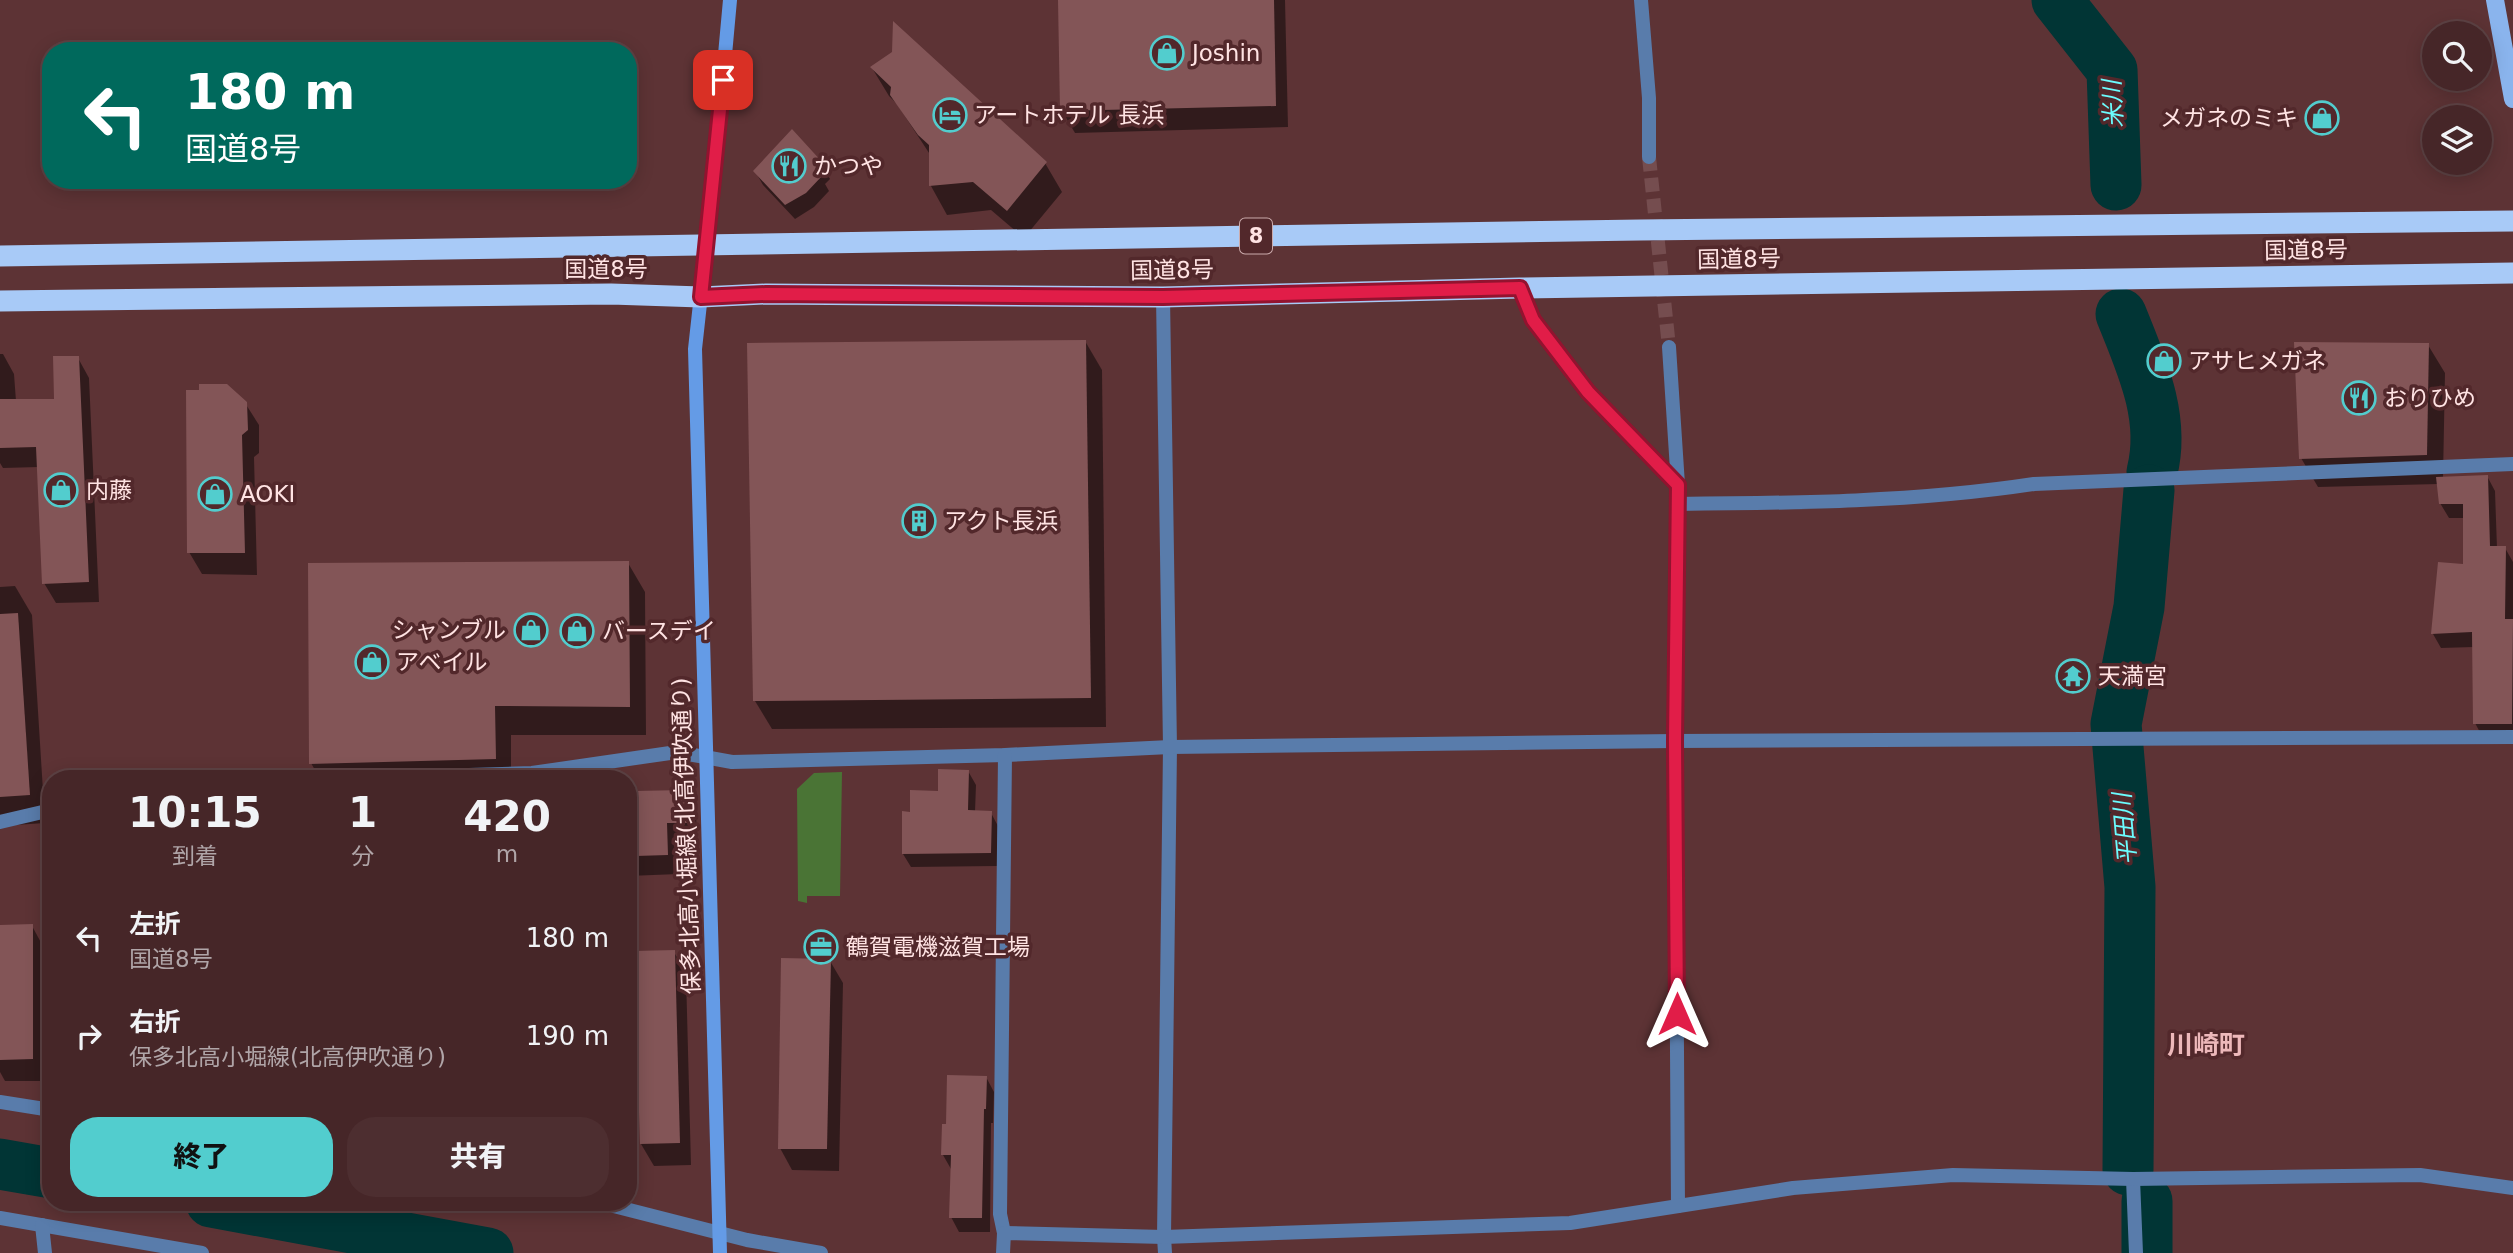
<!DOCTYPE html>
<html lang="ja">
<head>
<meta charset="utf-8">
<style>
  :root { --surface:#462628; --page:#4d2e30; --text:#f1f3f6; --muted:#b0a5a8; --line:#5e4345; --accent:#52cdce }
  body { margin:0; font-family:"DejaVu Sans","Noto Sans JP",sans-serif; background:var(--page); color:var(--text); height:100vh; display:flex; flex-direction:column; font-size:26px; white-space:nowrap }
  * { box-sizing:border-box; margin:0 }
  p { font-size:23px; color:var(--muted) }
  .icon { flex:none; width:38px; height:38px; fill:none; stroke:currentColor; stroke-width:2; stroke-linecap:round; stroke-linejoin:round }
  .map { position:relative; flex:1; overflow:hidden }
  .details { position:absolute; left:42px; top:770px; width:595px; height:441px; display:flex; flex-direction:column; background:var(--surface); border-radius:28px; box-shadow:0 4px 18px #0003,0 0 0 2px var(--line) }
  .details>* { flex:none }
  .hud { position:absolute; left:42px; top:42px; width:595px; height:147px; border-radius:28px; box-shadow:0 4px 18px #0003,0 0 0 2px var(--line); background:#00695c; color:#fff; overflow:hidden }
  .fabs { position:absolute; left:2422px; top:21px; display:grid; gap:14px }
  .fabs a { display:grid; place-items:center; width:70px; height:70px; border-radius:50%; background:var(--surface); box-shadow:0 4px 18px #0003,0 0 0 2px var(--line); font-size:35px }
  .pin { position:absolute; display:grid; place-items:center; width:60px; height:60px; color:#fff; margin:-30px; border-radius:14px; box-shadow:0 4px 10px #0006 }
  .me { position:absolute; width:77px; margin:-38px; rotate:0deg; stroke-linejoin:round; filter:drop-shadow(0 0 5px #0008) }
  .turn { display:flex; align-items:center; gap:24px; height:147px; padding:0 28px; font-size:32px }
  .turn .icon { width:91px; height:91px; stroke-width:2.5 }
  .turn b { display:block; font-size:49px; line-height:60px }
  .eta { display:flex; justify-content:space-evenly; align-items:center; height:119px; text-align:center }
  .eta b { font-size:42px; font-weight:800; line-height:49px }
  .cta { display:flex; gap:14px; margin-top:auto; padding:14px 28px }
  .cta a { flex:1; height:80px; border-radius:28px; background:var(--accent); color:#111; font-size:28px; font-weight:800; line-height:80px; text-align:center }
  .cta a+a { background:var(--page); color:var(--text) }
  ul { padding:0; list-style:none }
  li { display:flex; align-items:center; gap:21px; height:98px; padding:0 28px }
  li div { flex:1 }
  li b { display:block; font-size:26px }
  li em { font-style:normal }
  .map>svg:first-child { display:block }
</style>
</head>
<body>
<div class="map">
<svg width="2513" height="1253" viewBox="0 0 2513 1253">
  <rect width="100%" height="100%" fill="#5d3335"/>
  <!-- green -->
  <polygon fill="#4a7435" points="842,772 840,896 807,896 807,903 798,901 797,789 814,773"/>
  <!-- shadow -->
  <g fill="#0007">
    <polygon points="1060,0 1285,0 1288,127 1075,133 1062,111"/>
    <polygon points="872,68 1045,163 1062,192 1024,238 991,210 947,215 931,186 931,156 897,104 889,96"/>
    <polygon points="822,164 830,179 825,184 829,191 814,207 795,219 763,185 755,171"/>
    <polygon points="1085,341 1102,370 1106,727 772,729 755,701"/>
    <polygon points="2428,345 2445,373 2443,478 2487,476 2495,491 2497,548 2505,548 2513,562 2513,738 2483,738 2475,723 2474,647 2441,648 2433,634 2464,566 2465,518 2449,518 2440,503 2439,484 2318,487 2301,458"/>
    <polygon points="0,354 3,354 14,374 16,401 56,400 78,358 89,378 99,602 56,603 44,583 39,467 3,468 0,463"/>
    <polygon points="245,403 259,425 259,453 254,457 257,575 202,574 189,552"/>
    <polygon points="628,563 645,592 646,735 511,735 511,779 320,779 311,763"/>
    <polygon points="15,586 32,615 45,823 0,826 0,587"/>
    <polygon points="968,771 976,785 975,812 991,813 998,826 997,866 911,867 903,854 912,813"/>
    <polygon points="684,791 696,812 697,842 678,843 679,874 628,876 628,797"/>
    <polygon points="0,926 32,926 44,948 45,1081 5,1081 0,1072"/>
    <polygon points="674,952 686,974 691,1165 654,1166 641,1144"/>
    <polygon points="830,961 843,983 839,1171 792,1170 780,1148"/>
    <polygon points="986,1077 994,1092 993,1123 991,1123 990,1232 959,1232 951,1217 951,1169 943,1155 948,1126"/>
  </g>
  <g fill="none" stroke-linecap="round" stroke-linejoin="round">
    <!-- river -->
    <g stroke="#013535" stroke-width="51">
      <polyline points="2057,0 2112,70 2116,185"/>
      <path d="M 2121,314 C 2141,364 2166,417 2152,472"/>
      <polyline points="0,1164 51,1173"/>
      <polyline points="2128,1170 2130,887 2116,724 2139,607 2149,490"/>
      <polyline points="211,1202 488,1253"/>
      <polyline points="2147,1253 2147,1201"/>
    </g>
  </g>
  <!-- building -->
  <g fill="#835557">
    <polygon points="1058,0 1274,0 1276,106 1060,111"/>
    <polygon points="893,21 1047,162 1007,211 973,182 929,186 929,145 918,135 890,95 891,87 870,67 892,52"/>
    <polygon points="792,129 823,163 818,169 822,176 806,193 785,205 753,171"/>
    <polygon points="1086,340 1091,698 753,701 747,343"/>
    <polygon points="2294,342 2429,343 2427,455 2299,459"/>
    <polygon points="53,356 79,356 89,582 42,584 36,447 0,448 0,399 54,399"/>
    <polygon points="199,384 227,384 247,402 248,430 242,435 245,553 187,553 186,390 199,390"/>
    <polygon points="2488,475 2490,546 2506,546 2505,619 2513,619 2512,724 2473,724 2472,632 2431,634 2438,562 2463,564 2463,504 2439,504 2436,477"/>
    <polygon points="629,561 630,707 495,706 496,759 309,764 308,563"/>
    <polygon points="18,613 30,795 0,797 0,614"/>
    <polygon points="938,769 969,770 968,810 992,811 991,853 902,854 902,811 910,812 910,790 938,791"/>
    <polygon points="685,790 687,823 667,823 668,855 636,856 634,791"/>
    <polygon points="33,924 33,1059 0,1060 0,925"/>
    <polygon points="675,950 680,1143 640,1144 634,951"/>
    <polygon points="781,958 831,959 827,1149 778,1149"/>
    <polygon points="947,1075 987,1076 986,1109 984,1109 982,1218 949,1218 951,1155 941,1155 942,1124 946,1124"/>
  </g>
  <g fill="none" stroke-linecap="round" stroke-linejoin="round">
    <!-- street-tunnel -->
    <polyline stroke="#754d4f" stroke-width="14" stroke-dasharray="14 7" stroke-linecap="butt" points="1649,157 1669,347"/>
    <!-- street -->
    <g stroke="#597cab" stroke-width="14">
      <polyline points="1641,0 1649,98 1649,157"/>
      <polyline points="1520,288 1533,320 1588,392 1678,485 1675,741 1678,1206"/>
      <polyline points="1163,297 1170,747 1164,1237 1165,1253"/>
      <polyline points="1669,347 1678,485"/>
      <path d="M 1676,504 C 1796,503 1916,502 2034,484 L 2513,464"/>
      <polyline points="337,779 532,773 677,752 732,762 1005,755 1170,747 1675,741 2513,737"/>
      <polyline points="0,822 51,810"/>
      <polyline points="0,1102 51,1110"/>
      <polyline points="2133,1179 2136,1253"/>
      <polyline points="598,1202 747,1240 821,1253"/>
      <polyline points="0,1218 202,1253"/>
      <polyline points="42,1225 45,1253"/>
      <polyline points="1004,1233 1000,1214 1005,755"/>
      <polyline points="1003,1253 1004,1233 1164,1237 1570,1223 1793,1188 1953,1175 2133,1179 2420,1175 2513,1188"/>
    </g>
    <!-- secondary -->
    <polyline stroke="#649be6" stroke-width="14" points="720,1253 695,349 713,186 730,0"/>
    <!-- primary -->
    <polyline stroke="#8ab4ed" stroke-width="18" points="2495,0 2513,99"/>
    <!-- highway -->
    <g stroke="#a8caf7" stroke-width="21">
      <polyline points="0,256 1640,230 2513,221"/>
      <polyline points="0,301 611,294 701,297 766,294 1163,297 1520,288 2513,273"/>
    </g>
  </g>
  <g fill="none" stroke-linecap="round" stroke-linejoin="round">
    <defs>
      <polyline id="route" points="723,80 701,297 766,294 1163,297 1520,288 1533,320 1588,392 1678,485 1675,741 1677,1014"/>
    </defs>
    <!-- route casing -->
    <use href="#route" stroke="#92132f" stroke-width="18"/>
    <!-- route -->
    <use href="#route" stroke="#e11d48" stroke-width="12"/>
  </g>
  <!-- icons -->
  <defs>
    <symbol id="shop-ring" viewBox="-11 -11 22 22"><circle r="9.5" fill="#52282b" stroke="#52cdce" stroke-width="1.5"/><path d="M-5-2.5h2.3a2.7 3.5 0 0 1 5.4 0H5L5.5 6h-11ZM-1.5-2.5h3a1.5 2.3 0 0 0-3 0Z" fill="#52cdce"/></symbol>
    <symbol id="hotel-ring" viewBox="-11 -11 22 22"><circle r="9.5" fill="#52282b" stroke="#52cdce" stroke-width="1.5"/><path d="M-6-4.5h1.5V1H6V5H4.5V3h-9V5H-6ZM-4 0a1.8 1.8 0 1 1 3.6 0ZM.5 0V-2.5h3Q6-2.5 6 0Z" fill="#52cdce"/></symbol>
    <symbol id="restaurant-ring" viewBox="-11 -11 22 22"><circle r="9.5" fill="#52282b" stroke="#52cdce" stroke-width="1.5"/><path d="M-5-6h1v4h1v-4h1v4h1v-4h1v5L-1.5 .5V6h-2V.5L-5-1ZM5-6V6H3V1.5H1.5Q1.5-4 5-6Z" fill="#52cdce"/></symbol>
    <symbol id="building-ring" viewBox="-11 -11 22 22"><circle r="9.5" fill="#52282b" stroke="#52cdce" stroke-width="1.5"/><path d="M-4-6H4V6H1V3H-1V6H-4ZM-2.5-4.3h1.7v1.8h-1.7ZM.8-4.3h1.7v1.8H.8ZM-2.5-1h1.7V.8h-1.7ZM.8-1h1.7V.8H.8Z" fill="#52cdce"/></symbol>
    <symbol id="temple-ring" viewBox="-11 -11 22 22"><circle r="9.5" fill="#52282b" stroke="#52cdce" stroke-width="1.5"/><path d="M0-6L5-2H3V0L6.5 2.5H4V6H1.5V3h-3V6H-4V2.5H-6.5L-3 0V-2H-5Z" fill="#52cdce"/></symbol>
    <symbol id="office-ring" viewBox="-11 -11 22 22"><circle r="9.5" fill="#52282b" stroke="#52cdce" stroke-width="1.5"/><path d="M-6-3h4V-5.5h4V-3h4V5H-6ZM-1-4.5V-3h2v-1.5ZM-6 0V1H6V0Z" fill="#52cdce"/></symbol>
  </defs>
  <g fill-rule="evenodd">
    <use href="#shop-ring" x="1148" y="34" width="38" height="38"/>
    <use href="#hotel-ring" x="931" y="96" width="38" height="38"/>
    <use href="#shop-ring" x="2303" y="99" width="38" height="38"/>
    <use href="#restaurant-ring" x="770" y="147" width="38" height="38"/>
    <use href="#shop-ring" x="2145" y="342" width="38" height="38"/>
    <use href="#restaurant-ring" x="2340" y="379" width="38" height="38"/>
    <use href="#shop-ring" x="42" y="471" width="38" height="38"/>
    <use href="#shop-ring" x="196" y="475" width="38" height="38"/>
    <use href="#building-ring" x="900" y="502" width="38" height="38"/>
    <use href="#shop-ring" x="512" y="611" width="38" height="38"/>
    <use href="#shop-ring" x="558" y="612" width="38" height="38"/>
    <use href="#shop-ring" x="353" y="643" width="38" height="38"/>
    <use href="#temple-ring" x="2054" y="657" width="38" height="38"/>
    <use href="#office-ring" x="802" y="928" width="38" height="38"/>
  </g>
  <g text-anchor="middle" stroke-width="7" stroke-linejoin="round" paint-order="stroke">
    <!-- shield labels -->
    <rect fill="#52282b" stroke="#cbabac" stroke-width="2" x="1240" y="218.5" width="32" height="35" rx="5"/>
    <g font-size="21" font-weight="bold" fill="#ffe3e3">
      <text x="1256" y="243">8</text>
    </g>
    <!-- poi labels -->
    <g font-size="23" fill="#ffe3e3" stroke="#52282b" text-anchor="start">
      <text x="1192" y="61">Joshin</text>
      <text x="974" y="123">アートホテル 長浜</text>
      <text x="2298" y="126" text-anchor="end">メガネのミキ</text>
      <text x="814" y="174">かつや</text>
      <text x="2188" y="369">アサヒメガネ</text>
      <text x="2384" y="406">おりひめ</text>
      <text x="86" y="498">内藤</text>
      <text x="240" y="502">AOKI</text>
      <text x="944" y="529">アクト長浜</text>
      <text x="506" y="638" text-anchor="end">シャンブル</text>
      <text x="602" y="639">バースデイ</text>
      <text x="396" y="670">アベイル</text>
      <text x="2098" y="684">天満宮</text>
      <text x="846" y="955">鶴賀電機滋賀工場</text>
    </g>
    <!-- street labels -->
    <g font-size="23" fill="#ffe3e3" stroke="#52282b">
      <text transform="translate(2306 250) rotate(-1)" y="8">国道8号</text>
      <text transform="translate(1739 259) rotate(-1)" y="8">国道8号</text>
      <text x="606" y="277">国道8号</text>
      <text transform="translate(1172 270) rotate(-1)" y="8">国道8号</text>
      <text transform="translate(686 836) rotate(-92)" y="8">保多北高小堀線(北高伊吹通り)</text>
    </g>
    <!-- water labels -->
    <g font-size="24" font-style="italic" fill="#6bfcfe" stroke="#52282b">
      <text transform="translate(2113 104) rotate(-93)" y="8">米川</text>
      <text transform="translate(2125 829) rotate(-95)" y="8">平田川</text>
    </g>
    <!-- quarter labels -->
    <g font-size="26" font-weight="bold" fill="#edb8ba" stroke="#52282b">
      <text x="2206" y="1054">川崎町</text>
    </g>
  </g>
</svg>
<div class="fabs">
<a><svg class="icon" aria-label="search" viewBox="0 0 24 24"><circle cx="10" cy="10" r="6"/><path d="M15 15l6 6"/></svg></a>
<a><svg class="icon" aria-label="layers" viewBox="0 0 24 24"><path d="M12 4l9 5-9 5-9-5zM3 14l9 5 9-5"/></svg></a>
</div>
<div class="pin" style="left:723px;top:80px;background:#d93025"><svg class="icon" aria-label="arrive" viewBox="0 0 24 24"><path d="M6 21V4h12l-3 4 3 4H6"/></svg></div>
<svg class="me" style="left:1677px;top:1014px" viewBox="-20 -20 40 40"><path d="M0-17L14 15 0 8-14 15z" fill="#e11d48" stroke="#fff" stroke-width="4"/></svg>
<div class="hud">
<div class="turn"><svg class="icon" aria-label="left" viewBox="0 0 24 24"><path d="M17 20v-9H6M10 6l-5 5 5 5"/></svg><div><b>180 m</b>国道8号</div></div>
</div>
<section class="details">
<div class="eta">
<div><b>10:15</b><p>到着</p></div>
<div><b>1</b><p>分</p></div>
<div><b>420</b><p>m</p></div>
</div>
<ul>
<li><svg class="icon" aria-label="left" viewBox="0 0 24 24"><path d="M17 20v-9H6M10 6l-5 5 5 5"/></svg><div><b>左折</b><p>国道8号</p></div><em>180 m</em></li>
<li><svg class="icon" aria-label="right" viewBox="0 0 24 24"><path d="M7 20v-9h11M14 6l5 5-5 5"/></svg><div><b>右折</b><p>保多北高小堀線(北高伊吹通り)</p></div><em>190 m</em></li>
</ul>
<div class="cta"><a>終了</a><a>共有</a></div>
</section>
</div>
</body>
</html>
